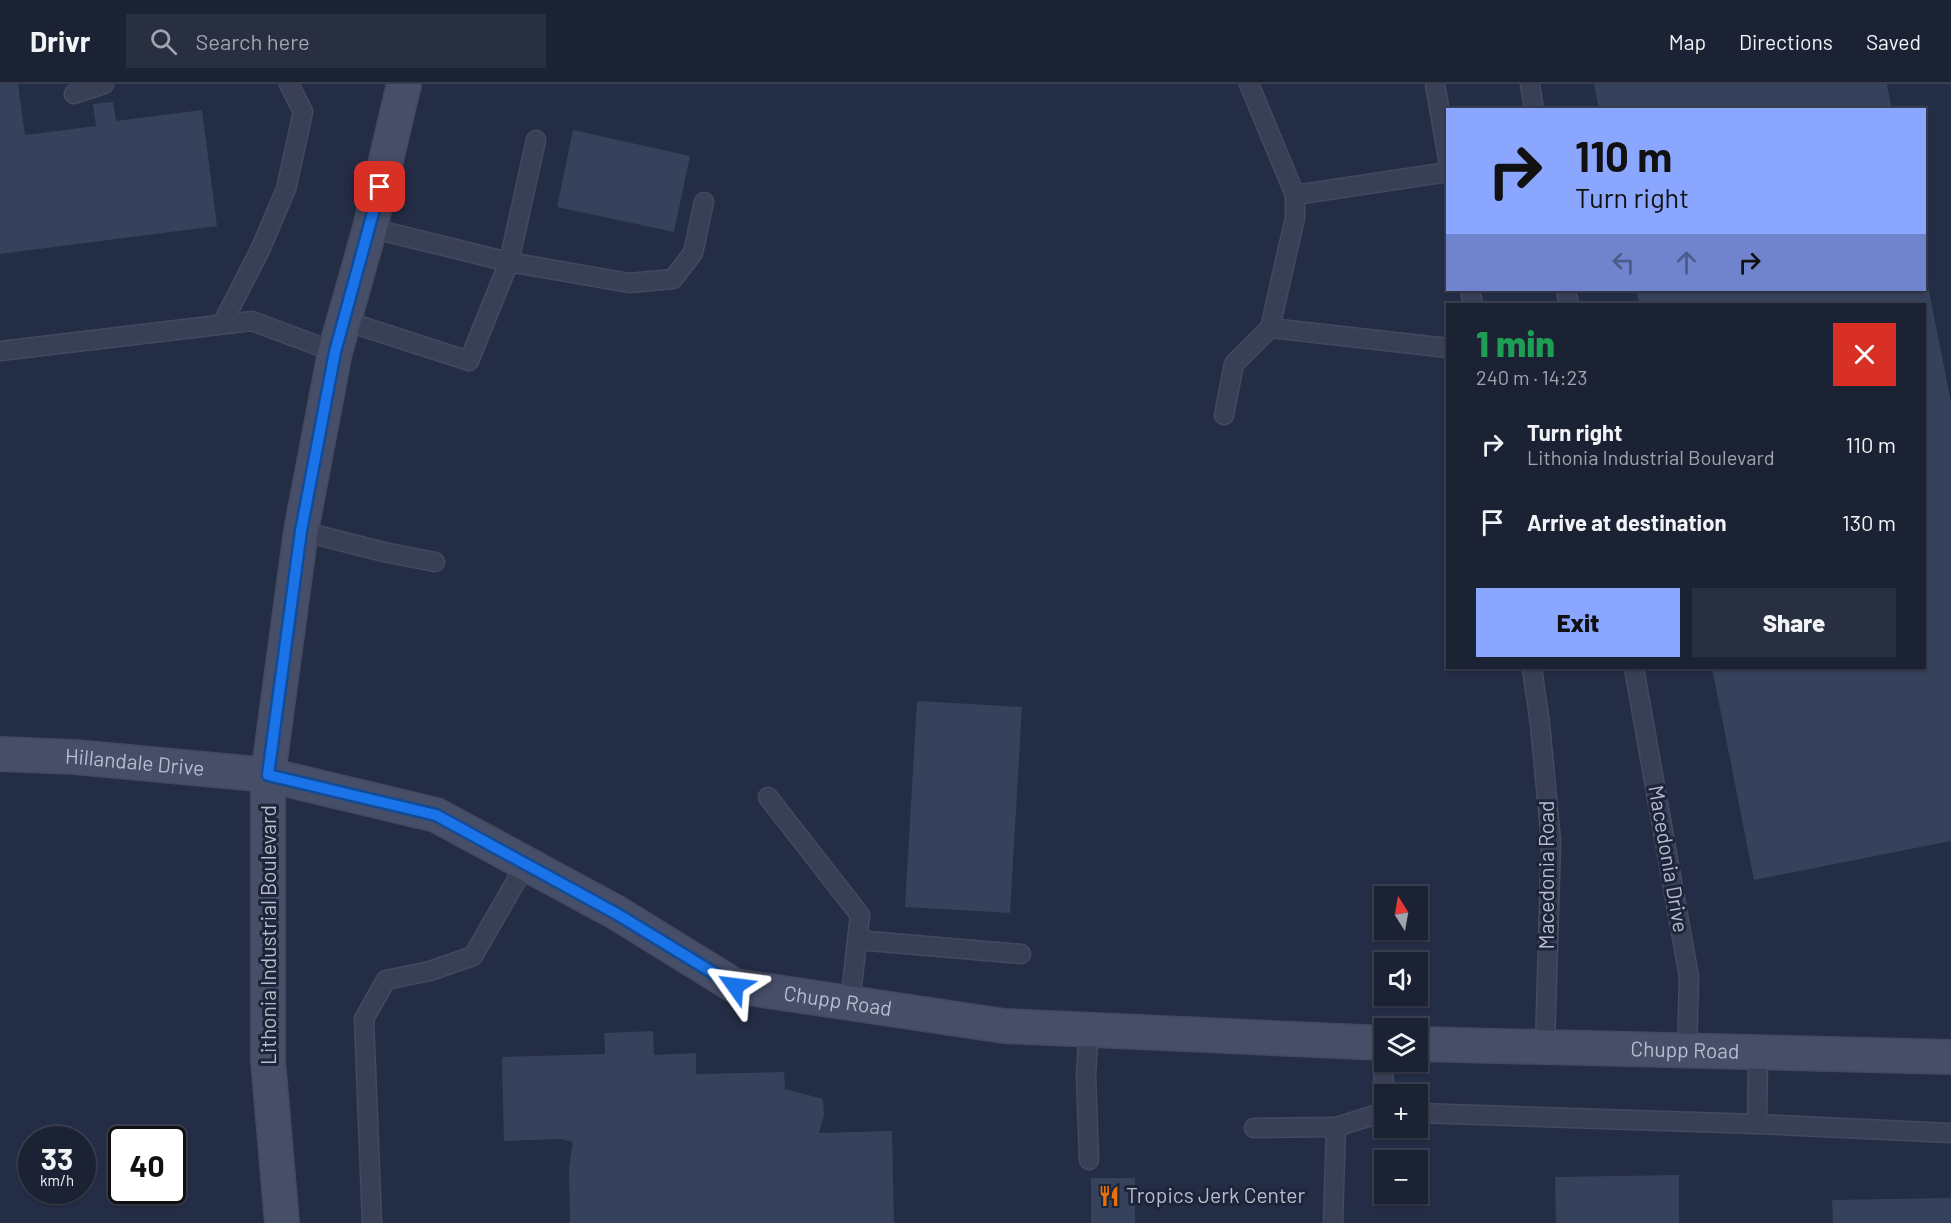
<!DOCTYPE html>
<html lang="en">
<head>
<meta charset="utf-8">
<style>
  :root { --surface:#1b2234; --page:#282f40; --text:#f1f3f6; --muted:#a0a4ac; --line:#393f4f; --accent:#8ba6ff }
  body { margin:0; font-family:Barlow,sans-serif; background:var(--page); color:var(--text); height:100vh; display:flex; flex-direction:column; font-size:22px; white-space:nowrap }
  * { box-sizing:border-box; margin:0 }
  p { font-size:20px; color:var(--muted) }
  .icon { flex:none; width:33px; height:33px; fill:none; stroke:currentColor; stroke-width:2; stroke-linecap:round; stroke-linejoin:round }
  .map { position:relative; flex:1; overflow:hidden }
  .sheet { position:absolute; left:1446px; top:219px; width:480px; height:366px; display:flex; flex-direction:column; background:var(--surface); border-radius:0px; box-shadow:0 2px 4px #0004,0 0 0 2px var(--line) }
  .sheet>* { flex:none }
  .guide { position:absolute; left:1446px; top:24px; width:480px; height:183px; border-radius:0px; box-shadow:0 2px 4px #0004,0 0 0 2px var(--line); background:#8ba6ff; color:#111; overflow:hidden }
  .needle { width:39px; rotate:349deg }
  .tools { position:absolute; left:1374px; top:802px; display:grid; gap:12px }
  .tools a { display:grid; place-items:center; width:54px; height:54px; border-radius:0px; background:var(--surface); box-shadow:0 2px 4px #0004,0 0 0 2px var(--line); font-size:30px }
  .speed { position:absolute; left:18px; top:1042px; display:flex; gap:12px; font-size:30px; font-weight:700; text-align:center }
  .speed>* { display:grid; place-content:center; width:78px; height:78px; border-radius:50%; background:var(--surface); box-shadow:0 2px 4px #0004,0 0 0 2px var(--line); line-height:1 }
  .speed small { font-size:15px; font-weight:400 }
  .speed .limit { border:3px solid #111; border-radius:9px; background:#fff; color:#111 }
  .pin { position:absolute; display:grid; place-items:center; width:51px; height:51px; color:#fff; margin:-26px; border-radius:12px; box-shadow:0 3px 9px #0006 }
  .me { position:absolute; width:66px; margin:-33px; rotate:301deg; stroke-linejoin:round; filter:drop-shadow(0 0 4px #0008) }
  .turn { display:flex; align-items:center; gap:21px; height:126px; padding:0 30px; font-size:27px }
  .turn .icon { width:78px; height:78px; stroke-width:2.5 }
  .turn b { display:block; font-size:42px; line-height:51px }
  .lanes { display:flex; align-items:center; height:57px; padding:0 30px; background:#0003; justify-content:center; gap:30px; direction:ltr }
  .lanes .off { opacity:.35 }
  .round { display:grid; place-items:center; flex:none; width:63px; height:63px; border-radius:0px; background:var(--page) }
  .summary { display:flex; align-items:center; justify-content:space-between; height:102px; padding:0 30px }
  h1 { font-size:36px; font-weight:800; line-height:45px; color:#1e9e55 }
  .button { display:flex; gap:12px; margin-top:auto; padding:12px 30px }
  .button a { flex:1; height:69px; border-radius:0px; background:var(--accent); color:#111; font-size:24px; font-weight:800; line-height:69px; text-align:center }
  .button a+a { background:var(--page); color:var(--text) }
  ul { padding:0; list-style:none }
  li { display:flex; align-items:center; gap:18px; height:78px; padding:0 30px }
  li div { flex:1 }
  li b { display:block; font-size:22px }
  li em { font-style:normal }
  header { display:flex; align-items:center; gap:36px; box-sizing:border-box; height:84px; padding:0 30px; background:var(--surface); border-bottom:2px solid var(--line) }
  header strong { font-size:28px }
  nav { display:flex; gap:33px; margin-inline-start:auto; font-size:21px }
  .search { width:420px; height:54px; background:var(--page); display:flex; align-items:center; gap:15px; box-sizing:border-box; padding:0 21px; border-radius:0px; color:var(--muted); font-size:22px }
  .map>svg:first-child { display:block }
</style>
</head>
<body>
<header>
<strong>Drivr</strong>
<div class="search"><svg class="icon" aria-label="search" viewBox="0 0 24 24"><circle cx="10" cy="10" r="6"/><path d="M15 15l6 6"/></svg>Search here</div>
<nav><a>Map</a><a>Directions</a><a>Saved</a></nav>
</header>
<div class="map">
<svg width="1951" height="1139" viewBox="0 0 1951 1139">
  <rect width="100%" height="100%" fill="#242d46"/>
  <!-- building -->
  <g fill="#36415c">
    <polygon points="0,0 18,0 25,51 96,42 93,20 113,18 116,37 202,26 217,142 0,170"/>
    <polygon points="1594,0 1887,0 1892,26 1599,26"/>
    <polygon points="573,46 690,72 674,148 557,123"/>
    <polygon points="1926,192 1951,318 1951,757 1754,796 1712,584 1924,584 1924,220 1639,220 1636,206 1924,206"/>
    <polygon points="917,617 1022,623 1010,829 905,823"/>
    <polygon points="653,947 654,971 696,969 696,990 784,988 785,1005 823,1015 824,1032 819,1049 892,1047 894,1139 570,1139 569,1083 573,1058 561,1055 504,1057 502,973 605,970 604,949"/>
    <polygon points="1679,1091 1679,1139 1556,1139 1555,1093"/>
    <rect x="1091" y="1094" width="44" height="45"/>
    <polygon points="1951,1114 1951,1139 1833,1139 1832,1116"/>
  </g>
  <g fill="none" stroke-linecap="round" stroke-linejoin="round">
    <defs>
      <g id="lane">
        <polyline points="1249,0 1295,111 1295,134 1270,244"/>
        <polyline points="1435,0 1448,75"/>
        <polyline points="1530,0 1534,26"/>
        <polyline points="74,10 104,0"/>
        <polyline points="1295,111 1448,88"/>
        <polyline points="370,144 509,178 629,199 673,195 693,169 704,118"/>
        <polyline points="1470,206 1473,220"/>
        <polyline points="1566,206 1569,220"/>
        <polyline points="345,237 469,277 509,178 536,56"/>
        <polyline points="222,240 260,166 286,105 303,28 289,0"/>
        <polyline points="0,267 252,237 335,268"/>
        <polyline points="1224,331 1234,280 1270,244 1448,264"/>
        <polyline points="301,447 384,468 435,478"/>
        <polyline points="1532,584 1540,640 1551,757 1545,963"/>
        <polyline points="1634,584 1689,893 1687,967"/>
        <polyline points="768,713 860,831 850,919"/>
        <polyline points="857,856 1021,870"/>
        <polyline points="1383,959 1384,1028"/>
        <polyline points="1418,1029 1757,1040 1951,1049"/>
        <polyline points="1757,1040 1758,969"/>
        <polyline points="1254,1044 1336,1043"/>
        <polyline points="1089,1076 1086,990 1089,945"/>
        <polyline points="372,1139 364,935 386,896 430,887 473,872 526,780"/>
        <polyline points="1333,1139 1336,1043 1384,1028"/>
      </g>
      <g id="secondary">
        <path id="s1" d="M 0,670 L 75,673 L 268,691 L 436,731 L 617,829 L 735,902 L 1004,942 L 1384,959"/>
        <path id="s2" d="M 1418,960 L 1951,973"/>
        <polyline points="282,1139 268,976 268,691 301,447 335,268 370,144 404,0"/>
      </g>
    </defs>
    <!-- lane casing -->
    <use href="#lane" stroke="#43495e" stroke-width="21"/>
    <!-- secondary casing -->
    <use href="#secondary" stroke="#43495e" stroke-width="36"/>
    <!-- lane -->
    <use href="#lane" stroke="#394055" stroke-width="18"/>
    <!-- secondary -->
    <use href="#secondary" stroke="#474e68" stroke-width="33"/>
  </g>
  <g fill="none" stroke-linecap="round" stroke-linejoin="round">
    <defs>
      <polyline id="route" points="380,103 335,268 301,447 268,691 436,731 617,830 735,902"/>
    </defs>
    <!-- route casing -->
    <use href="#route" stroke="#114b97" stroke-width="15"/>
    <!-- route -->
    <use href="#route" stroke="#1a73e8" stroke-width="10"/>
  </g>
  <!-- icons -->
  <defs>
    <symbol id="restaurant-bare" viewBox="-9 -9 18 18"><path d="M-5-6h1v4h1v-4h1v4h1v-4h1v5L-1.5 .5V6h-2V.5L-5-1ZM5-6V6H3V1.5H1.5Q1.5-4 5-6Z" fill="#e8710a" stroke="#1e253a" stroke-width="2.5" paint-order="stroke"/></symbol>
  </defs>
  <g fill-rule="evenodd">
    <use href="#restaurant-bare" x="1094" y="1097" width="30" height="30"/>
  </g>
  <g text-anchor="middle" stroke-width="6" stroke-linejoin="round" paint-order="stroke">
    <!-- street labels -->
    <g font-size="21" fill="#b7bcce" stroke="#1e253a">
      <text dy="7" stroke="none"><textPath href="#s1" startOffset="135">Hillandale Drive</textPath></text>
      <text transform="translate(1668 775) rotate(80)" y="7">Macedonia Drive</text>
      <text transform="translate(1547 791) rotate(-90)" y="7">Macedonia Road</text>
      <text transform="translate(269 851) rotate(-90)" y="7">Lithonia Industrial Boulevard</text>
      <text dy="7" stroke="none"><textPath href="#s1" startOffset="890">Chupp Road</textPath></text>
      <text dy="7" stroke="none"><textPath href="#s2" startOffset="267">Chupp Road</textPath></text>
    </g>
    <!-- poi labels -->
    <g font-size="21" fill="#b7bcce" stroke="#1e253a" text-anchor="start">
      <text x="1126" y="1119">Tropics Jerk Center</text>
    </g>
  </g>
</svg>
<div class="tools">
<a><svg class="needle" viewBox="-14 -14 28 28"><path d="M0-13l5 13h-10z" fill="#e53935"/><path d="M0 13l5-13h-10z" fill="#a0a4ac"/></svg></a>
<a><svg class="icon" aria-label="sound" viewBox="0 0 24 24"><path d="M4 9h4l5-4v14l-5-4H4zM17 9q2 3 0 6"/></svg></a>
<a><svg class="icon" aria-label="layers" viewBox="0 0 24 24"><path d="M12 4l9 5-9 5-9-5zM3 14l9 5 9-5"/></svg></a>
<a>+</a>
<a>−</a>
</div>
<div class="speed"><div>33<small>km/h</small></div><div class="limit">40</div></div>
<div class="pin" style="left:380px;top:103px;background:#d93025"><svg class="icon" aria-label="arrive" viewBox="0 0 24 24"><path d="M6 21V4h12l-3 4 3 4H6"/></svg></div>
<svg class="me" style="left:735px;top:902px" viewBox="-20 -20 40 40"><path d="M0-17L14 15 0 8-14 15z" fill="#1a73e8" stroke="#fff" stroke-width="4"/></svg>
<div class="guide">
<div class="turn"><svg class="icon" aria-label="right" viewBox="0 0 24 24"><path d="M7 20v-9h11M14 6l5 5-5 5"/></svg><div><b>110 m</b>Turn right</div></div>
<div class="lanes"><svg class="icon off" aria-label="left" viewBox="0 0 24 24"><path d="M17 20v-9H6M10 6l-5 5 5 5"/></svg><svg class="icon off" aria-label="ahead" viewBox="0 0 24 24"><path d="M12 20V5M6 11l6-6 6 6"/></svg><svg class="icon" aria-label="right" viewBox="0 0 24 24"><path d="M7 20v-9h11M14 6l5 5-5 5"/></svg></div>
</div>
<section class="sheet">
<div class="summary"><div><h1>1 min</h1><p>240 m · 14:23</p></div><a class="round" style="background:#d93025;color:#fff"><svg class="icon" aria-label="close" viewBox="0 0 24 24"><path d="M6 6l12 12M18 6L6 18"/></svg></a></div>
<ul>
<li><svg class="icon" aria-label="right" viewBox="0 0 24 24"><path d="M7 20v-9h11M14 6l5 5-5 5"/></svg><div><b>Turn right</b><p>Lithonia Industrial Boulevard</p></div><em>110 m</em></li>
<li><svg class="icon" aria-label="arrive" viewBox="0 0 24 24"><path d="M6 21V4h12l-3 4 3 4H6"/></svg><div><b>Arrive at destination</b></div><em>130 m</em></li>
</ul>
<div class="button"><a>Exit</a><a>Share</a></div>
</section>
</div>
</body>
</html>
